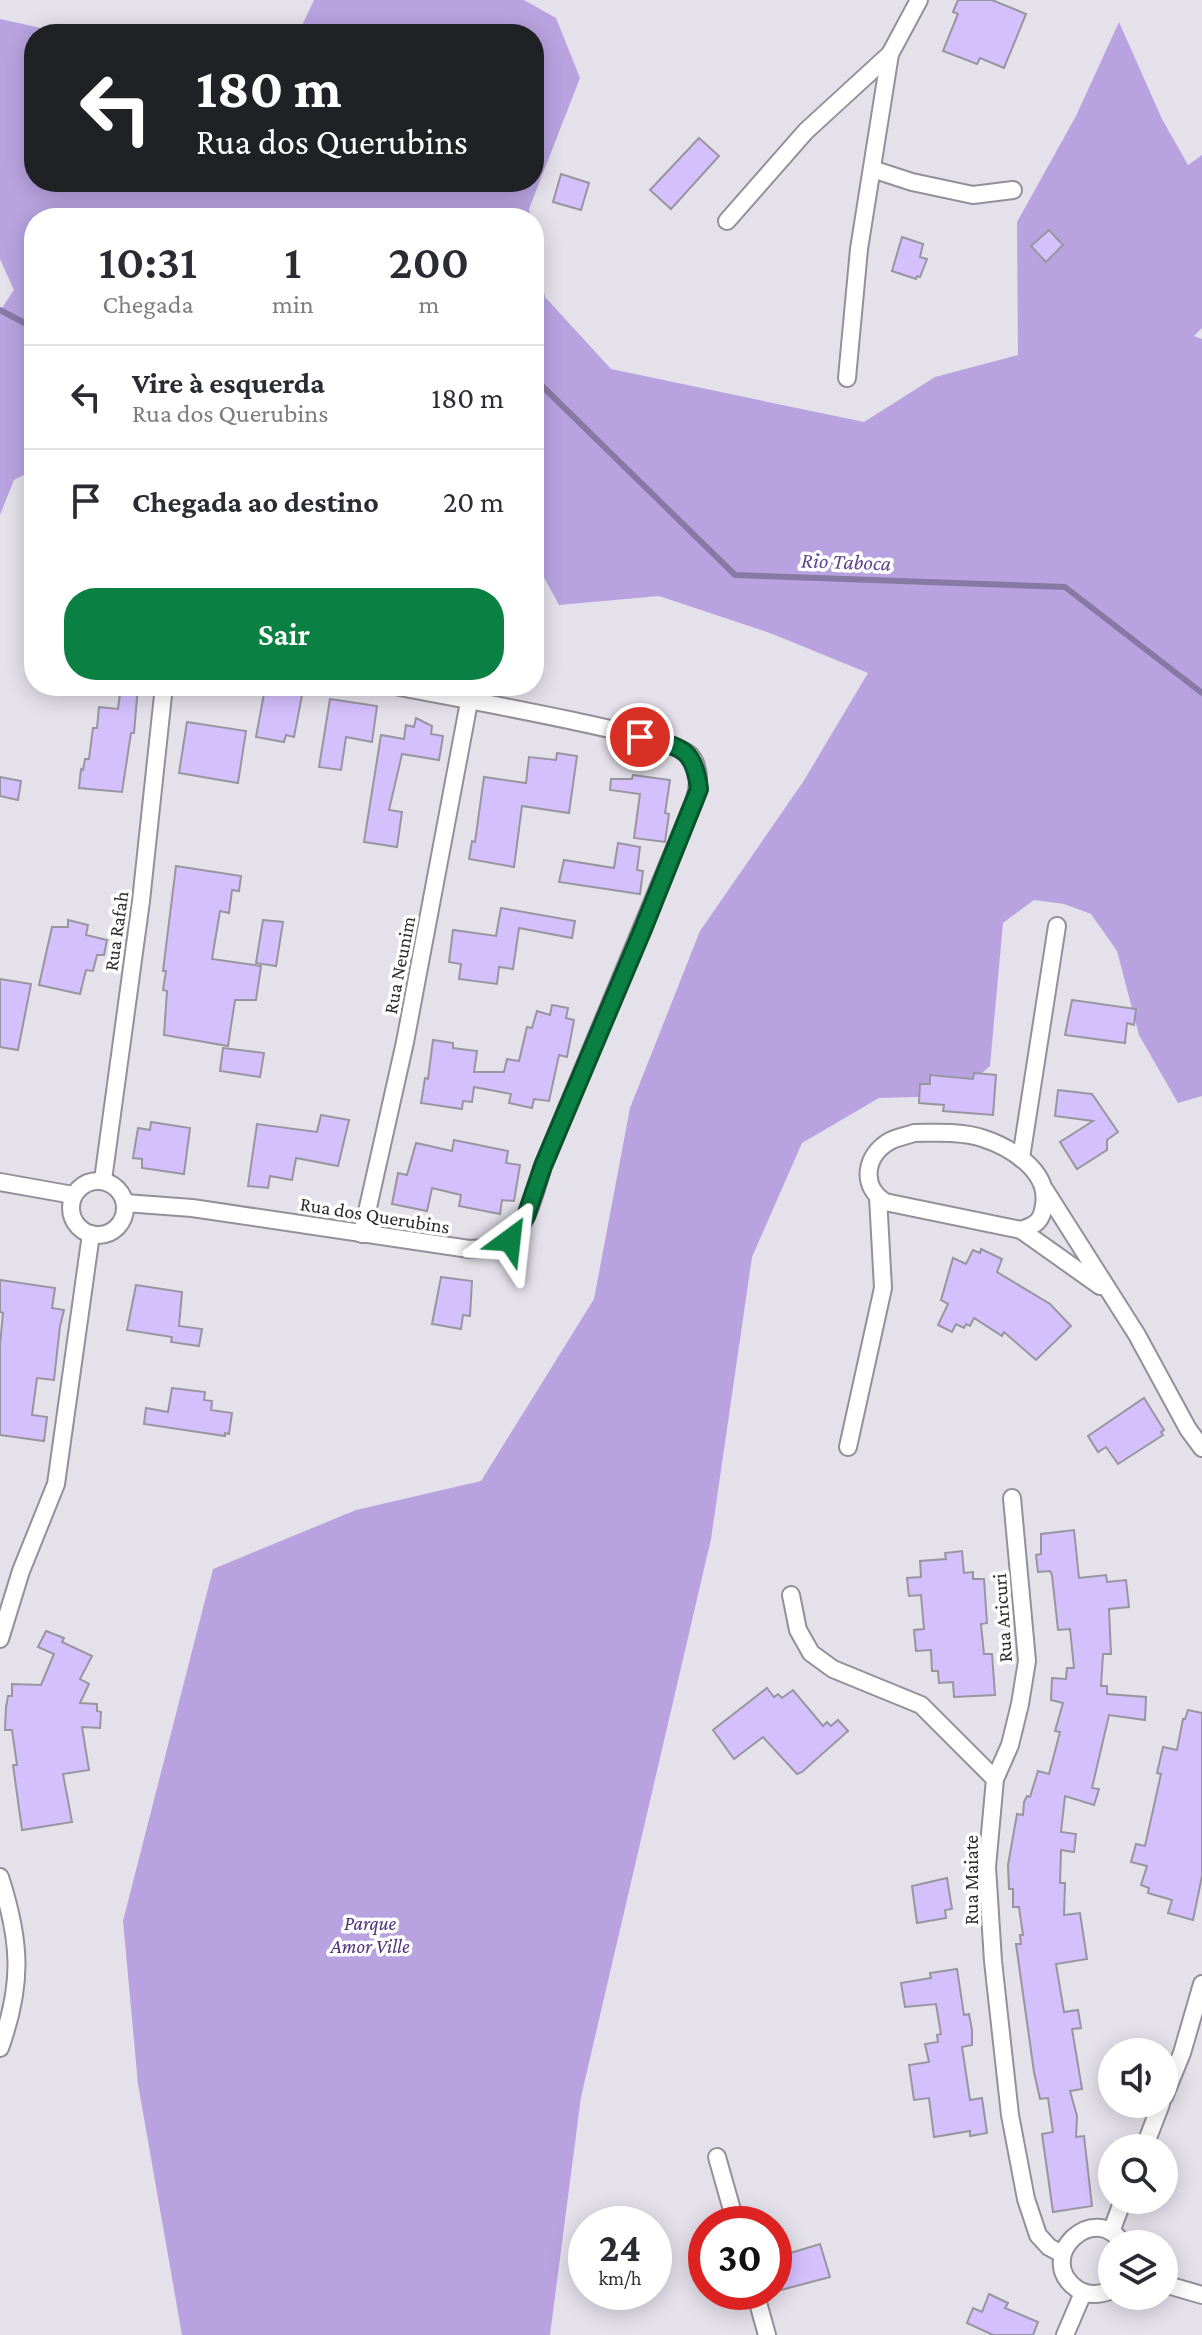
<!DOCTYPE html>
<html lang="pt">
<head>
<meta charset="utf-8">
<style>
  :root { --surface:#fff; --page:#f2f2f3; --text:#2b2b33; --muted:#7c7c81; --line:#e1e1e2; --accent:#0b8043 }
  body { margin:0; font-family:"Crimson Pro",serif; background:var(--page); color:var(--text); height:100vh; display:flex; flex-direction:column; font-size:30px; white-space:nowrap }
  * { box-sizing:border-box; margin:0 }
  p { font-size:26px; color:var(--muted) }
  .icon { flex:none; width:44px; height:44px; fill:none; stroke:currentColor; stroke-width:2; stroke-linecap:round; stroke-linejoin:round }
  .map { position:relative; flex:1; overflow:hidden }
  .details { position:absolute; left:24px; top:208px; width:520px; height:488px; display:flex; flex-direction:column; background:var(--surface); border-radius:32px; box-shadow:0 4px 20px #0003 }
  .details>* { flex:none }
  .top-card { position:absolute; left:24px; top:24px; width:520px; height:168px; border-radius:32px; box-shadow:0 4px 20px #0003; background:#202124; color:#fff; overflow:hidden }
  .tools { position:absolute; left:1098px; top:2038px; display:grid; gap:16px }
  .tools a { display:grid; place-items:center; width:80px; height:80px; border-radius:50%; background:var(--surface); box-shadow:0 4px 20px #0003; font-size:40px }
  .speed { position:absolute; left:568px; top:2206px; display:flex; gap:16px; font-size:40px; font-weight:700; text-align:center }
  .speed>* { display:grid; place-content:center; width:104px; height:104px; border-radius:50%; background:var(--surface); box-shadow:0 4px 20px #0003; line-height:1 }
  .speed small { font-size:20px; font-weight:400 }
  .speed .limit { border:12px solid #d22; background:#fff; color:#111 }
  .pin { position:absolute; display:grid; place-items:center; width:68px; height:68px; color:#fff; margin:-34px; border:4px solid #fff; border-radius:50%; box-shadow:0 2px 8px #0007 }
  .me { position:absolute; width:88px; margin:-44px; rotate:30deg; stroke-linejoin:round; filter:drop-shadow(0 0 6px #0008) }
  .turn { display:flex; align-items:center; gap:28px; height:168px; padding:0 40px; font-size:36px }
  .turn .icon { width:104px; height:104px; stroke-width:2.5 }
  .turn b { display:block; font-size:56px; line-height:68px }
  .eta { display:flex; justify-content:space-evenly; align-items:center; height:136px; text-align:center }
  .eta b { font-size:48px; font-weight:600; line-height:56px }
  .action { display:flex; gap:16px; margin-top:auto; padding:16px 40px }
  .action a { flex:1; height:92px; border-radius:32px; background:var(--accent); color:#fff; font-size:32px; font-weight:600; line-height:92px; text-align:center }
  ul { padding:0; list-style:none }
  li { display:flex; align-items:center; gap:24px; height:104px; padding:0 40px; border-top:2px solid var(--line) }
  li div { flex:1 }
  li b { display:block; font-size:30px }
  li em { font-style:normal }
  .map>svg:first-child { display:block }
</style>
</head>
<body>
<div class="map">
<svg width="1202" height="2335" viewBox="0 0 1202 2335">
  <rect width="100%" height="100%" fill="#e4e1eb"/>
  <!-- forest -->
  <g fill="#b8a3e0">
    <polygon points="314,0 524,0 556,18 580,78 529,209 531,218 34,218 34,470 14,480 0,515 0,311 14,290 0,259 0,19 41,28 55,34 34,34 34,182 534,182 534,34 298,34"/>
    <polygon points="1119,22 1162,119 1188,165 1202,155 1202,328 1194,336 1202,339 1202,1096 1178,1103 1139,1035 1117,951 1091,914 1064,904 1034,900 1003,923 990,1066 956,1096 879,1098 802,1143 752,1257 711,1539 581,2097 550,2335 182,2335 138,2084 123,1921 213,1569 356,1510 481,1481 594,1299 630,1108 700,931 803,782 868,673 770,633 659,596 559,605 534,559 534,236 545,297 611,369 864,422 935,377 1018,355 1017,222 1076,116"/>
  </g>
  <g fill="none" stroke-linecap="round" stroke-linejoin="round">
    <!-- stream -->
    <g stroke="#8879a4" stroke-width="6">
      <polyline points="0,310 34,328"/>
      <polyline points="534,378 735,575 1065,587 1202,693"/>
    </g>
  </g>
  <!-- building -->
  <g fill="#d5c0fe" stroke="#98959f" stroke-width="2">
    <polygon points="958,0 992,0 1026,14 1004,68 980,58 977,64 943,51 958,14 953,12"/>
    <polygon points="699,138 719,156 671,209 650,190"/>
    <polygon points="561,174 589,183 581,210 553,202"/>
    <polygon points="1049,230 1063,245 1046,262 1031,246"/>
    <polygon points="902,237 923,244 920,257 927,259 920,277 917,276 916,279 892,271"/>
    <polygon points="121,686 138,686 134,733 131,733 122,792 79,788 81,769 83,770 85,759 89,759 93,728 97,728 99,707 118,709"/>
    <polygon points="265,688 302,695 294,737 286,735 284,742 256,737"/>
    <polygon points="330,699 377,706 372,742 346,737 341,770 319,767"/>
    <polygon points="416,718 432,726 431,734 443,736 439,760 402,754 389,810 402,812 397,847 364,842 381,735 404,739 406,725 414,727"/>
    <polygon points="187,722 246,731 238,783 179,773"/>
    <polygon points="557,753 577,756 569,813 522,806 514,867 469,859 472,841 475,842 484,777 526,783 529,757 556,760"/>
    <polygon points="633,775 670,780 665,813 669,814 665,842 634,838 640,794 610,790 611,779 632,779"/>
    <polygon points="0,777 21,781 18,800 0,796"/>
    <polygon points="618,843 640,847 637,870 643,871 640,894 559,882 564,860 614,868"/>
    <polygon points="176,866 241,876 239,891 232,890 229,913 220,911 212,959 261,966 256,1000 235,1000 228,1046 164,1035 167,991 163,990 166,971 163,971"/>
    <polygon points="501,908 575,921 572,938 519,928 513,969 499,967 497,984 459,979 461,964 449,962 453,930 496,936"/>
    <polygon points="68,920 88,925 86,935 107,940 104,955 97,955 93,971 86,970 80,994 39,985 52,927 68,927"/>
    <polygon points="263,920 283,922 276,966 256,963"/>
    <polygon points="0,979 31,984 18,1050 0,1047"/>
    <polygon points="1072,1000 1136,1009 1134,1025 1127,1023 1125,1043 1065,1035"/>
    <polygon points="552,1005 568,1008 566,1018 574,1020 567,1057 559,1055 549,1101 534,1099 532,1108 509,1103 511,1094 474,1087 472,1102 463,1101 462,1109 421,1103 425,1078 428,1079 433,1040 453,1043 453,1048 477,1051 474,1072 504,1072 507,1059 519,1061 527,1027 532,1028 537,1011 550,1015"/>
    <polygon points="223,1048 264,1053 260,1077 220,1071"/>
    <polygon points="974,1073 996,1075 993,1115 943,1111 944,1105 919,1103 920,1084 930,1084 930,1075 973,1079"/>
    <polygon points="1058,1090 1092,1094 1118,1132 1107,1140 1107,1150 1077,1169 1060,1142 1093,1121 1055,1116"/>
    <polygon points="321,1115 349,1120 338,1166 296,1158 292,1180 270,1176 268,1188 248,1186 257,1124 317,1132"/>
    <polygon points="151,1122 190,1128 184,1174 142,1168 142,1159 133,1158 138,1128 150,1130"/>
    <polygon points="454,1140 508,1151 506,1163 520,1165 514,1201 502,1200 500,1214 459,1206 461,1195 432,1188 427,1211 392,1204 398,1173 407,1175 416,1143 452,1151"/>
    <polygon points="981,1249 1002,1259 997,1272 1050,1304 1071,1326 1036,1360 1004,1332 1002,1336 974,1318 970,1326 966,1324 964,1328 956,1324 952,1332 938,1325 948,1304 941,1300 953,1258 966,1264 973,1250 980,1253"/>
    <polygon points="441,1277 472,1281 470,1316 463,1315 461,1329 432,1324"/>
    <polygon points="0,1280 55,1288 52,1308 64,1310 60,1326 54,1380 37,1378 32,1415 47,1417 44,1441 0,1435 0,1345 3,1313 0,1312"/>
    <polygon points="136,1285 182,1292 179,1326 202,1329 199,1346 171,1342 172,1337 127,1330"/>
    <polygon points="172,1388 205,1392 204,1400 212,1401 211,1410 232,1413 229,1434 225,1433 225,1436 144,1424 146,1408 168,1412"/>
    <polygon points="1144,1398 1164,1430 1161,1432 1163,1435 1118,1464 1106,1447 1098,1452 1088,1436"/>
    <polygon points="1074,1530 1079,1578 1106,1575 1107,1582 1126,1580 1129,1607 1109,1609 1111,1654 1103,1654 1101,1686 1107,1686 1107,1694 1146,1697 1145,1720 1109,1715 1092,1788 1099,1789 1094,1805 1065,1796 1061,1832 1076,1834 1074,1852 1061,1850 1060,1883 1065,1883 1064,1915 1080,1913 1087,1959 1056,1964 1064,2012 1078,2010 1081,2028 1072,2029 1082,2089 1070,2091 1077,2116 1076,2137 1084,2136 1092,2206 1053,2212 1042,2134 1053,2132 1048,2098 1040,2099 1034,2072 1016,1944 1021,1944 1020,1935 1023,1935 1019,1907 1013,1907 1013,1889 1009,1889 1008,1865 1017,1814 1023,1815 1024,1802 1027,1796 1030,1797 1038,1771 1049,1774 1060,1732 1055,1731 1063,1703 1051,1700 1052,1678 1066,1679 1067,1668 1074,1668 1070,1629 1058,1630 1052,1575 1050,1571 1038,1572 1036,1555 1041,1554 1041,1534"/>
    <polygon points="962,1551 964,1573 973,1572 973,1579 984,1579 987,1623 981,1624 984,1654 992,1654 995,1695 954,1697 953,1682 939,1683 938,1671 932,1671 931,1650 916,1651 914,1630 924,1629 921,1595 909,1596 907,1578 921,1577 920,1561 946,1559 945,1553"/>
    <polygon points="46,1631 64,1638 62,1642 92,1656 80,1679 89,1684 80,1703 97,1704 97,1711 101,1712 100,1728 82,1727 89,1770 63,1774 72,1822 22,1830 13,1765 17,1765 12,1730 5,1730 6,1707 8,1696 12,1696 12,1684 41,1685 54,1654 38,1647"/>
    <polygon points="767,1688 774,1697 778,1694 782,1698 793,1690 823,1726 827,1722 831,1726 838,1720 848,1731 802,1772 797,1774 763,1737 734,1759 713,1730"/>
    <polygon points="1188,1710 1202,1713 1202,1876 1193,1920 1168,1913 1172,1900 1148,1893 1149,1888 1141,1885 1147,1866 1131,1862 1136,1844 1145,1846 1161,1774 1157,1773 1163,1747 1177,1750 1183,1719 1185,1719"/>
    <polygon points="947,1878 952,1909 945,1910 946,1918 917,1923 912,1886"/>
    <polygon points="957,1969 964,2015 969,2014 972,2030 972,2045 962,2047 970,2100 982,2098 987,2133 970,2136 970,2131 934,2137 929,2098 914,2100 909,2065 929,2062 925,2044 938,2042 937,2035 941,2034 936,2004 905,2007 901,1983 931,1978 930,1973"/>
    <polygon points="820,2244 830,2277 781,2290 779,2285 774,2286 774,2258"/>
    <polygon points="989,2294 1008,2303 1005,2308 1038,2322 1033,2335 993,2335 967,2323 973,2308 982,2312"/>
  </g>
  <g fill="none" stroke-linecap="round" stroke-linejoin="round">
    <defs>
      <g id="minor">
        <polyline points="872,169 912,182 973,195 1013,190"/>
        <polyline points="727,221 806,131 890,54 919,0"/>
        <polyline points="847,378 859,249 890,54"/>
        <path d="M 914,1133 C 936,1133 961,1131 982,1138 C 1010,1147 1050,1171 1044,1205 C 1042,1221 1036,1225 1021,1230 L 885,1202 C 860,1186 865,1155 890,1141 C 897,1137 906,1136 914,1133 Z"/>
        <polyline points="1021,1158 1057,926"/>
        <polyline points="103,1180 141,901 164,686"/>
        <circle cx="98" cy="1208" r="27"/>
        <polyline points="0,1182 73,1195"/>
        <polyline points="1045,1190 1137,1335 1188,1429 1202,1448"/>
        <path d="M 125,1203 L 192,1208 L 469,1249 C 479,1248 491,1249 501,1245 C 527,1233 535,1191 543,1166 L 694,802 C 699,788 701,768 690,755 C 672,735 438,695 395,686"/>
        <polyline points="1021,1230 1100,1286"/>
        <polyline points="362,1234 405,1042 469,702"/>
        <polyline points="848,1447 883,1288 878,1197"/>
        <polyline points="1012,1498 1027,1661 1020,1704 1010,1745 995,1779 987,1867 993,1961 1010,2115 1026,2199 1038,2235 1049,2247 1062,2254"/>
        <polyline points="791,1595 798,1630 811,1653 833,1669 921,1705 995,1779"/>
        <polyline points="0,1639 21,1571 56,1484 91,1234"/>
        <path d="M 0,1877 C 21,1942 23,1984 0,2048"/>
        <polyline points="1164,2097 1182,2053 1202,1984"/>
        <polyline points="1144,2148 1161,2104"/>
        <polyline points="717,2157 736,2224"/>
        <polyline points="1111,2232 1123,2200"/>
        <polyline points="1164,2284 1202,2295"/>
        <path d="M 1112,2290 C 1100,2295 1088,2296 1077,2289 C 1033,2258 1095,2199 1123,2244"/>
        <polyline points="755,2292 767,2335"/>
        <polyline points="1065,2335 1083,2293"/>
      </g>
    </defs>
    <!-- minor casing -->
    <use href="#minor" stroke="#93909a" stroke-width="20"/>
    <!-- minor -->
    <use href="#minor" stroke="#fff" stroke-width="16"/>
  </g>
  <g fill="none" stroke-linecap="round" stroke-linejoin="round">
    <defs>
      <path id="route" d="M 510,1240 L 526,1216 L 543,1166 L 643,929 L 699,789 C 694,745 678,747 640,737"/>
    </defs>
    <!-- route casing -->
    <use href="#route" stroke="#07532c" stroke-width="20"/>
    <!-- route -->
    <use href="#route" stroke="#0b8043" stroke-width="14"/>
  </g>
  <g text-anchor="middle" stroke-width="7" stroke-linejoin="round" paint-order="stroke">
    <!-- street labels -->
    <g font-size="20" fill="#2c2b2f" stroke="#fff">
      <text transform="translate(116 931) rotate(-82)" y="7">Rua Rafah</text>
      <text transform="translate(399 965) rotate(-79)" y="7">Rua Neunim</text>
      <text transform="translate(375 1215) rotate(9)" y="7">Rua dos Querubins</text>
      <text transform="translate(1002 1618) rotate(-94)" y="7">Rua Aricuri</text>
      <text transform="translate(971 1880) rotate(-90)" y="7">Rua Maiate</text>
    </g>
    <!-- park labels -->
    <g font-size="20" font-style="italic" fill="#4f3179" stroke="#fff">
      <text x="370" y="1930">Parque<tspan x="370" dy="23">Amor Ville</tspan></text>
    </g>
    <!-- water labels -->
    <g font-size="22" font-style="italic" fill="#62458e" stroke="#fff">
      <text transform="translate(846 561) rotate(2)" y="8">Rio Taboca</text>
    </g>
  </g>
</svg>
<div class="tools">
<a><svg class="icon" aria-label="sound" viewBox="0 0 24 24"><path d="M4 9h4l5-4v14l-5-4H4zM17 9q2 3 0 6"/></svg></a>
<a><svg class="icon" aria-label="search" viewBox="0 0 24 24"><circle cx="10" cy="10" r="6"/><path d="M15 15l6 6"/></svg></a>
<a><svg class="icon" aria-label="layers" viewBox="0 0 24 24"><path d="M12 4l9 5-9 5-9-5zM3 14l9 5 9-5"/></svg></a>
</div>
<div class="speed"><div>24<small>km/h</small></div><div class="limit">30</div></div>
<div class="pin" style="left:640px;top:737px;background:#d93025"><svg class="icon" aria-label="arrive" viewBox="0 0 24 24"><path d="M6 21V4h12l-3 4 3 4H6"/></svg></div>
<svg class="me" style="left:510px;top:1240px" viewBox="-20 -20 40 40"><path d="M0-17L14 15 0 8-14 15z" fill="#0b8043" stroke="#fff" stroke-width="4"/></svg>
<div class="top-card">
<div class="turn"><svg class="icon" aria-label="left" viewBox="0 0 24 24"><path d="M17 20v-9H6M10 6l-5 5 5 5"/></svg><div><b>180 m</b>Rua dos Querubins</div></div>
</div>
<section class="details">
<div class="eta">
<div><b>10:31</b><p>Chegada</p></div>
<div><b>1</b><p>min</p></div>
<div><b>200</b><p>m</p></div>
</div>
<ul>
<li><svg class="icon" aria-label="left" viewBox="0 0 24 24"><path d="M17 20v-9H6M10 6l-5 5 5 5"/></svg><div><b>Vire à esquerda</b><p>Rua dos Querubins</p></div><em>180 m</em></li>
<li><svg class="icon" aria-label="arrive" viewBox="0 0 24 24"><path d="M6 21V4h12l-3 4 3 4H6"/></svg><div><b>Chegada ao destino</b></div><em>20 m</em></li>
</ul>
<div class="action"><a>Sair</a></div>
</section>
</div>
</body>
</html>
